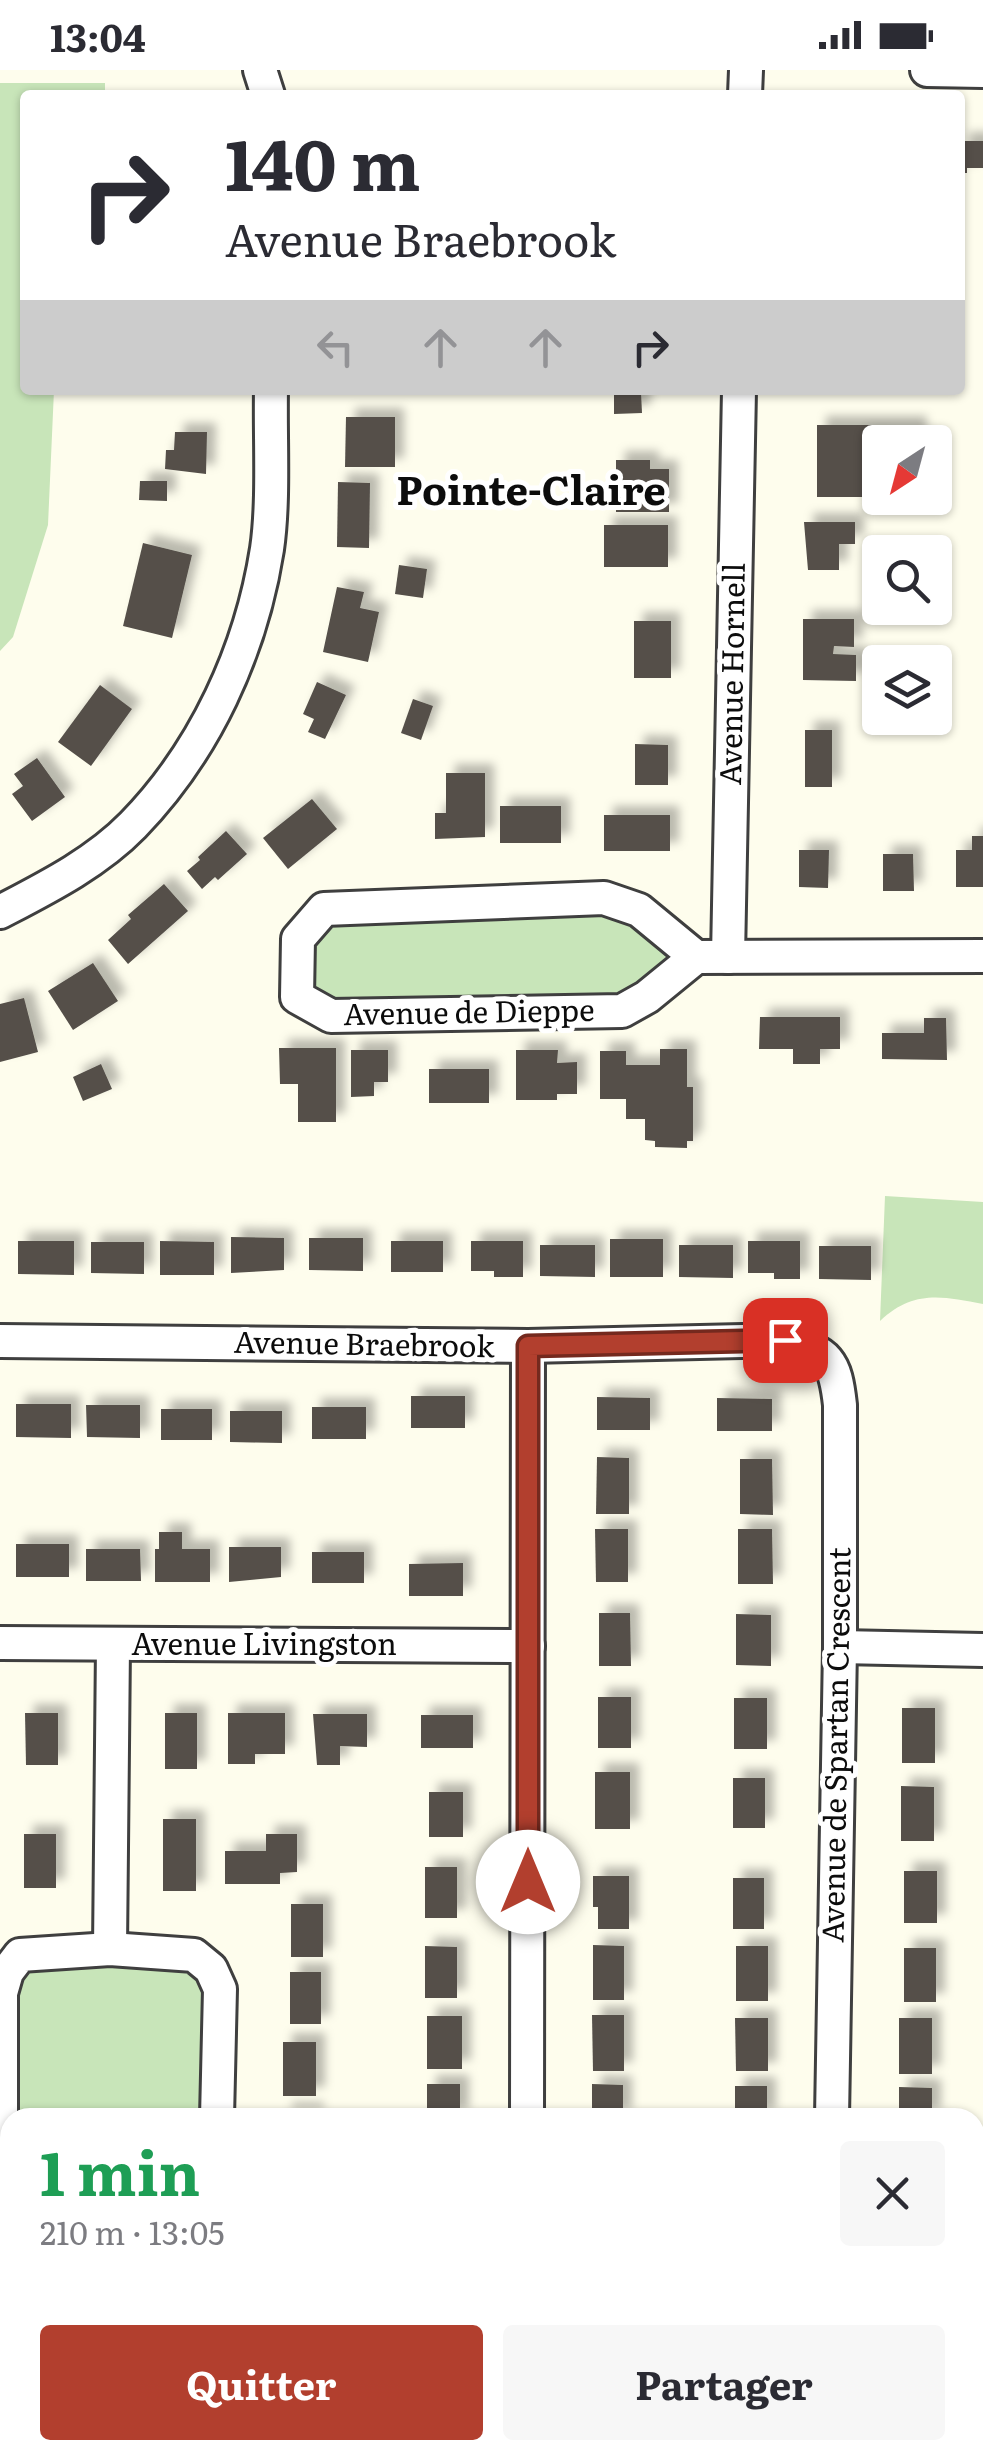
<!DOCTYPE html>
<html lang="fr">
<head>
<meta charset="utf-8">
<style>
  :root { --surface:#fff; --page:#f7f7f7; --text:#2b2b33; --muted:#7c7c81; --accent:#b23f2e }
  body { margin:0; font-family:Literata,serif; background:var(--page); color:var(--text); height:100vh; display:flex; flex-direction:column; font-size:38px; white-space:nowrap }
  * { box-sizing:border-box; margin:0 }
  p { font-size:32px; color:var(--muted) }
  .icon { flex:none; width:55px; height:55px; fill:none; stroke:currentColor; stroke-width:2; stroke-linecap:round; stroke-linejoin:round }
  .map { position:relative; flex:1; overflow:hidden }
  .panel { position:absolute; left:0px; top:2038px; width:985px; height:352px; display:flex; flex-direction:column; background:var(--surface); border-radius:30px 30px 0 0; box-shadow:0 2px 8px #0004 }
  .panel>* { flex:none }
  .banner { position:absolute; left:20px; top:20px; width:945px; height:305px; border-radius:10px; box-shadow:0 2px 8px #0004; background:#fff; color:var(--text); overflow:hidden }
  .needle { width:65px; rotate:216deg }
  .tools { position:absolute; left:862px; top:355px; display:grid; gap:20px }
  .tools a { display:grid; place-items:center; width:90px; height:90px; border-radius:10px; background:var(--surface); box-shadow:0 2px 8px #0004; font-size:50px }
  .pin { position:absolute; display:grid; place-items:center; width:85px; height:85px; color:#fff; margin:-42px; border-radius:20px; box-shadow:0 5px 15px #0006 }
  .me { position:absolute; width:110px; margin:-55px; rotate:0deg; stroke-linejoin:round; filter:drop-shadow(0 0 8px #0008) }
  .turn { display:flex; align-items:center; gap:35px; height:210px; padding:0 40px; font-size:45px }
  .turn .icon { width:130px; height:130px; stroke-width:2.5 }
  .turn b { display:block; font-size:70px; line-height:85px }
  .lanes { display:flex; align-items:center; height:95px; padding:0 40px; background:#0003; justify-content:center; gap:50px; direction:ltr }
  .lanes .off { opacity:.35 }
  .round { display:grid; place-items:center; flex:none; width:105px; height:105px; border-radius:10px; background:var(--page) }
  .summary { display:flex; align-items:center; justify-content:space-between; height:170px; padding:0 40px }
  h1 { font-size:60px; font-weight:700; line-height:75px; color:#1e9e55 }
  .primary-button { display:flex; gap:20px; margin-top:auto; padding:20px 40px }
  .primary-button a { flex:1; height:115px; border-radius:10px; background:var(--accent); color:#fff; font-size:40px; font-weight:700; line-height:115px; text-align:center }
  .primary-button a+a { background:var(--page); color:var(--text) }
  .status { display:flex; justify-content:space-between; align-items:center; height:70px; padding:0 50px; background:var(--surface); direction:ltr }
  .status svg { height:28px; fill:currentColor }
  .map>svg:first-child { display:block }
</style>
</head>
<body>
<div class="status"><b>13:04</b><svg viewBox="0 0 49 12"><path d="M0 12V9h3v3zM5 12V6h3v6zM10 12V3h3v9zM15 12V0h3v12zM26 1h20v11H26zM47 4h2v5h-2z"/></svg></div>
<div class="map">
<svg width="983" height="2388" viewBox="0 0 983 2388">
  <defs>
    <filter id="shadow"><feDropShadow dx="9" dy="-9" stdDeviation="5" flood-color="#0004"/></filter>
  </defs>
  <rect width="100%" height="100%" fill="#fefded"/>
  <!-- green -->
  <g fill="#c8e5b9">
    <polygon points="0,13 105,13 105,25 25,25 25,320 54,320 48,455 13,567 0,581"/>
    <polygon points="604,828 696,887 647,927 331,946 297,927 324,839"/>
    <path d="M 885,1126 L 983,1132 L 983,1234 C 941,1226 913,1220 880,1251 Z"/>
    <polygon points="20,1885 211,1899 217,2047 10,2048 1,1923"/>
  </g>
  <!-- building -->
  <g fill="#544f49" filter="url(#shadow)">
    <polygon points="960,71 983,71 983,98 967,98 967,103 960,103"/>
    <polygon points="614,322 641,322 642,343 614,344"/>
    <polygon points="346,347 395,347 395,397 345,397"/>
    <polygon points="817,355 918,355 918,372 880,372 880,427 817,427"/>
    <polygon points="175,362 207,362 206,404 165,399 166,380 174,380"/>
    <polygon points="616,390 650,390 650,399 669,399 669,442 616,442"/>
    <polygon points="140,411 167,411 167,431 139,430"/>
    <polygon points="338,412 370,413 369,478 337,477"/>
    <polygon points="804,452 855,452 855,474 839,474 839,500 808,500"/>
    <rect x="604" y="455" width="64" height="42"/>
    <polygon points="143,473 192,485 172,568 123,556"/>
    <polygon points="399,495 427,499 423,528 395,524"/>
    <polygon points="337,517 364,522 360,538 379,542 368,592 323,582"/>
    <polygon points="803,549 854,549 854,577 834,576 833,584 856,585 856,611 803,610"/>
    <rect x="634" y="551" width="37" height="57"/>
    <polygon points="317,612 346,625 325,669 308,662 314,649 303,644"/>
    <rect x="872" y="612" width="8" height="26"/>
    <polygon points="100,615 132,639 91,696 58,672"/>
    <polygon points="413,629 433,636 421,670 401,663"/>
    <rect x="805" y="660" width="27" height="57"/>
    <polygon points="635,674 668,675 668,715 635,715"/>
    <polygon points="37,688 65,727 32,751 12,724 23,716 14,704"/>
    <polygon points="446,703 485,703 485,767 435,769 435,743 446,743"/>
    <polygon points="312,729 337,759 288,799 263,768"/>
    <rect x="500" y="736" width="61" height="37"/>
    <rect x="604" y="745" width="66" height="36"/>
    <polygon points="226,761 247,784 218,810 215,807 202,819 187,801 200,790 198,787"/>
    <polygon points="972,766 983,766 983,817 956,817 956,780 972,780"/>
    <polygon points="799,780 829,780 828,818 799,817"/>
    <polygon points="883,784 913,784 914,821 883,821"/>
    <polygon points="164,814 188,841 128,894 108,870 131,849 128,845"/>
    <polygon points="93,893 118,931 73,960 48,921"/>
    <polygon points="24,928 38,982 0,992 0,934"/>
    <polygon points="760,947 840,947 840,979 820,979 820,994 793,994 793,979 759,979"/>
    <polygon points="924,948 946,948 947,990 882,989 882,963 924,963"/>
    <polygon points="279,978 336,978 336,1052 298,1052 298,1014 280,1014"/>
    <polygon points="660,979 687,979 687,1017 693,1017 693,1071 687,1071 687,1078 655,1077 655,1071 645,1070 645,1049 626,1049 626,1029 600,1029 600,981 626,981 626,995 660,995"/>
    <polygon points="351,980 388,980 388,1012 374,1012 374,1026 351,1027"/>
    <polygon points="516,980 558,980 557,993 577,992 577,1024 557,1024 557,1030 516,1030"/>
    <polygon points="101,994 112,1019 83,1031 73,1007"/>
    <rect x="429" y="999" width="60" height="34"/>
    <polygon points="231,1167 284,1168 284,1200 231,1203"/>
    <polygon points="309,1168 363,1168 363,1201 309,1200"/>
    <rect x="610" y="1169" width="53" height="38"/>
    <polygon points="18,1171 74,1171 74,1205 18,1204"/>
    <polygon points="160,1171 214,1172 214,1205 160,1205"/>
    <rect x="391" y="1171" width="52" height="31"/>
    <polygon points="471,1171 523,1171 523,1207 494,1207 494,1201 471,1201"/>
    <polygon points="748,1171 800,1171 800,1209 774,1209 774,1203 748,1203"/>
    <polygon points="91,1172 144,1172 144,1204 91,1203"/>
    <polygon points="540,1175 595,1175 595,1207 540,1206"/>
    <polygon points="679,1175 733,1175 733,1208 679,1207"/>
    <polygon points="819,1176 871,1176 871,1210 819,1209"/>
    <rect x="411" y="1326" width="54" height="32"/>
    <polygon points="597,1327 650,1328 650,1360 597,1360"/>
    <polygon points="717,1328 772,1329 772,1361 717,1361"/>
    <polygon points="16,1334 71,1334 71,1368 16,1367"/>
    <polygon points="86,1335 140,1335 140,1368 87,1367"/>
    <rect x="312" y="1337" width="54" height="32"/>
    <rect x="161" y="1339" width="51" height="31"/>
    <polygon points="230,1341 282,1341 282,1373 230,1372"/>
    <polygon points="597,1387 629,1388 629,1444 596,1444"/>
    <polygon points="740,1389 772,1389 773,1445 740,1444"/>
    <polygon points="595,1459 628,1459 628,1512 596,1512"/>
    <polygon points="738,1459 772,1459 773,1514 738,1514"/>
    <polygon points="159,1462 182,1462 182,1479 210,1479 210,1512 155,1512 155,1479 159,1479"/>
    <rect x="16" y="1474" width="53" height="33"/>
    <polygon points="229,1477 281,1477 281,1507 229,1512"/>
    <polygon points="86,1479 140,1479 141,1511 86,1511"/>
    <rect x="312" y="1482" width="52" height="31"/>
    <polygon points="463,1493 463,1526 409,1526 409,1494"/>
    <polygon points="599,1543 630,1543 631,1596 599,1596"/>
    <polygon points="736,1544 771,1545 771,1596 736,1595"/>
    <rect x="598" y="1627" width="33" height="51"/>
    <rect x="734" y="1628" width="33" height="51"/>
    <rect x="902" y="1638" width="33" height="55"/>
    <polygon points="25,1643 58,1643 58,1695 26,1695"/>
    <rect x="165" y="1643" width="32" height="56"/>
    <polygon points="228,1643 285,1643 285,1684 255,1684 255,1694 228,1694"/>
    <polygon points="313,1644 367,1644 367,1677 340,1676 340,1695 317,1695"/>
    <rect x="421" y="1645" width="52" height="33"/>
    <rect x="595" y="1702" width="35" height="57"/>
    <rect x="733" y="1708" width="32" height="50"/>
    <polygon points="901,1716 934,1717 934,1771 901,1771"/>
    <rect x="429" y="1722" width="34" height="45"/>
    <rect x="163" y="1749" width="33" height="72"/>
    <rect x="24" y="1764" width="32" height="54"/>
    <polygon points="266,1764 297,1764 297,1802 280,1803 280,1814 225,1814 225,1781 266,1781"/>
    <rect x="425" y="1797" width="32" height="51"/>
    <rect x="904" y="1801" width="33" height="52"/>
    <polygon points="593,1806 629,1806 629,1859 598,1859 598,1837 593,1837"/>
    <rect x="733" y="1808" width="31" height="51"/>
    <rect x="291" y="1834" width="32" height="53"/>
    <polygon points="593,1875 624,1876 624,1930 593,1930"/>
    <polygon points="425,1876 457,1877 457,1928 425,1928"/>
    <rect x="736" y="1876" width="32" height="55"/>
    <rect x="904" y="1878" width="32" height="54"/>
    <rect x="290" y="1902" width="31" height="52"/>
    <polygon points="592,1945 624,1945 624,2001 593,2001"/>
    <rect x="427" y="1946" width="35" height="53"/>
    <polygon points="735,1948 768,1948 768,2001 736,2001"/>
    <rect x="899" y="1948" width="33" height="56"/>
    <rect x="283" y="1972" width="33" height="54"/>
    <rect x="427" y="2014" width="33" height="34"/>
    <polygon points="592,2014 623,2015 623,2048 592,2048"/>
    <rect x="735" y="2016" width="32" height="32"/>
    <polygon points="899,2017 932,2018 932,2048 899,2048"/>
    <rect x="283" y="2041" width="32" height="7"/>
    <polygon points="20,2380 53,2380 53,2388 19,2388"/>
    <rect x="160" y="2380" width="33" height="8"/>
  </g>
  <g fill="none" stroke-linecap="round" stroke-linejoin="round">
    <defs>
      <g id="minor">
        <polyline points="260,0 268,25"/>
        <polyline points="927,0 983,1"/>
        <polyline points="745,25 746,0"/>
        <path d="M 0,842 C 46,818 96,793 133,755 C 205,681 251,581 267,479 C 274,431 270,370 271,320"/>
        <polyline points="696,887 647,927 622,941 331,946 297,927 298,869 324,839 604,828 639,840 696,887 983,886"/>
        <polyline points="728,887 739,320"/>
        <path d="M 0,1271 L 528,1276 L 785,1270 C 829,1283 835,1290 840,1335 L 840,1577 L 832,2048"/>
        <polyline points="0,1573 528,1576"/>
        <polyline points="840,1577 983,1580"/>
        <polyline points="110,1879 113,1575"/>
        <polyline points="527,2048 528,1276"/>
        <polyline points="10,2168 1,2161 1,1923 7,1902 20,1885 110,1879 194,1885 211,1899 220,1919 217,2048"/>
        <polyline points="106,2388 106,2380"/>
      </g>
    </defs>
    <!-- minor casing -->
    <use href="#minor" stroke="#3f3f3f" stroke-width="38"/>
    <!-- minor -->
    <use href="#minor" stroke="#fff" stroke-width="32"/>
  </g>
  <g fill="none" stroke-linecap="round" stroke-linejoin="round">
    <defs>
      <polyline id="route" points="528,1812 528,1276 785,1270"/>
    </defs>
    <!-- route casing -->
    <use href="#route" stroke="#74291e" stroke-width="25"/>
    <!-- route -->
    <use href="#route" stroke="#b23f2e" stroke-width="18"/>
  </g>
  <g text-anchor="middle" stroke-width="10" stroke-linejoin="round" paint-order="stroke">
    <!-- street labels -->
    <g font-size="30" fill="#0c0c0c" stroke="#fff">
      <text transform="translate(733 604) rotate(-89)" y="10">Avenue Hornell</text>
      <text transform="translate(469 943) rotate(-1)" y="10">Avenue de Dieppe</text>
      <text transform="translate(364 1275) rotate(1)" y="10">Avenue Braebrook</text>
      <text x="264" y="1585">Avenue Livingston</text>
      <text transform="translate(837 1675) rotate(-89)" y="10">Avenue de Spartan Crescent</text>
    </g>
    <!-- district labels -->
    <g font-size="40" font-weight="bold" fill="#0c0c0c" stroke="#fff">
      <text x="531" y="435">Pointe-Claire</text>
    </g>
  </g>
</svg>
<div class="tools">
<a><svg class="needle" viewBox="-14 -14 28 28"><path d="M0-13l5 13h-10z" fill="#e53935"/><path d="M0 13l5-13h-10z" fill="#7c7c81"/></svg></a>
<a><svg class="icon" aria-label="search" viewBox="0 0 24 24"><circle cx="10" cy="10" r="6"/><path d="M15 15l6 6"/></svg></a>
<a><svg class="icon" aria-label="layers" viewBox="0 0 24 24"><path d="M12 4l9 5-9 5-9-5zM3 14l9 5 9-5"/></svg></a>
</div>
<div class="pin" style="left:785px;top:1270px;background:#d93025"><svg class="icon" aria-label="arrive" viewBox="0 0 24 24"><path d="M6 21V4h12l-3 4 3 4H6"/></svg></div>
<svg class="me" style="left:528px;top:1812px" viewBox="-20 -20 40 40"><circle r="19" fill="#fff"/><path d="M0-13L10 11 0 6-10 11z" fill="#b23f2e"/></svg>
<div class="banner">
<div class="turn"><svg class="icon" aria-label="right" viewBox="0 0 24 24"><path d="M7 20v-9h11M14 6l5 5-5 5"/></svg><div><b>140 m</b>Avenue Braebrook</div></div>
<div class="lanes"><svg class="icon off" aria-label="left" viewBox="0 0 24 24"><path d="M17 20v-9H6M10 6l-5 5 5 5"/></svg><svg class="icon off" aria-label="ahead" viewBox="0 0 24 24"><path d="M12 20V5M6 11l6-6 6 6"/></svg><svg class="icon off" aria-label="ahead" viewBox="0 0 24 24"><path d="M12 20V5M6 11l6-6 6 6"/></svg><svg class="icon" aria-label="right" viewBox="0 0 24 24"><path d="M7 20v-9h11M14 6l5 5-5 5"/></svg></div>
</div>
<section class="panel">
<div class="summary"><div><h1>1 min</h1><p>210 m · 13:05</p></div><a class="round"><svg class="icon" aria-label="close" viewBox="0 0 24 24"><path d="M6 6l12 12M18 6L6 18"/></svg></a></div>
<div class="primary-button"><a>Quitter</a><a>Partager</a></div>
</section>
</div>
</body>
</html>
